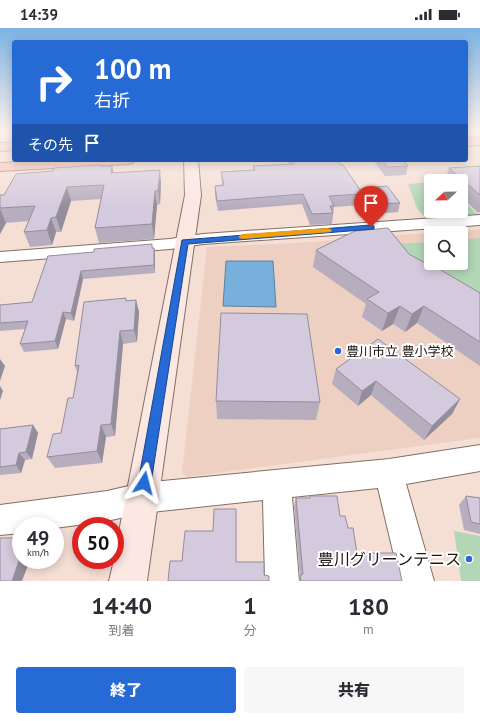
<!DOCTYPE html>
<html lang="ja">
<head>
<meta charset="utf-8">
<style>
  :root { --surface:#fff; --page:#f7f7f7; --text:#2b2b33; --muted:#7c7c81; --accent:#266ad6 }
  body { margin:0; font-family:"PT Sans","Noto Sans JP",sans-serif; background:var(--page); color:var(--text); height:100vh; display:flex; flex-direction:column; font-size:15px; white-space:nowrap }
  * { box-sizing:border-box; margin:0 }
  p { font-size:13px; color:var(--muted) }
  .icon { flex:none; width:22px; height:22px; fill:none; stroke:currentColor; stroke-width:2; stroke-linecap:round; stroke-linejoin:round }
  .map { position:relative; height:553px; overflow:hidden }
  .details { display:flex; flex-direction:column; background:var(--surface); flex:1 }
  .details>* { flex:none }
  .banner { position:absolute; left:12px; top:12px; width:456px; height:122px; border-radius:4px; box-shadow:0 2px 10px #0003; background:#266ad6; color:#fff; overflow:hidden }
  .needle { width:26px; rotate:248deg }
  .buttons { position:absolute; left:424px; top:146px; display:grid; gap:8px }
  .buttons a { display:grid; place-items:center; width:44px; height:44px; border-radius:4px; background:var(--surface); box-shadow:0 2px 10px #0003; font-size:20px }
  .speed { position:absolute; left:12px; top:489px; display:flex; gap:8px; font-size:20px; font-weight:700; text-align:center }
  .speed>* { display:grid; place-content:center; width:52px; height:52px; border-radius:50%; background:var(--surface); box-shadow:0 2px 10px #0003; line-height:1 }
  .speed small { font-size:10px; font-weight:400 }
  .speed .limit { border:6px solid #d22; background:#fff; color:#111 }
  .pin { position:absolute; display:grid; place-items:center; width:34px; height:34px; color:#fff; margin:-41px -17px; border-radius:50% 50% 50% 0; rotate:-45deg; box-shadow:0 0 4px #0007 }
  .pin .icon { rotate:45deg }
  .me { position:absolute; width:44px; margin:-22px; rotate:9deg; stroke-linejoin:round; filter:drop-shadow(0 0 3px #0008) }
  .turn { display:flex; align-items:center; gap:14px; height:84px; padding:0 16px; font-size:18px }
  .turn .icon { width:52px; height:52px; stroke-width:2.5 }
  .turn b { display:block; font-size:28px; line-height:34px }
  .then { display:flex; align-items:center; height:38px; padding:0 16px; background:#0003; gap:8px; font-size:15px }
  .eta { display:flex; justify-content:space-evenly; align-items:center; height:68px; text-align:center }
  .eta b { font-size:24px; font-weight:800; line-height:28px }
  .action { display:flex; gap:8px; margin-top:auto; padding:8px 16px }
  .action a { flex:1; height:46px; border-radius:4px; background:var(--accent); color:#fff; font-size:16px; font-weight:800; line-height:46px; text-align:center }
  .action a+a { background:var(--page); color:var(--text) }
  .status { display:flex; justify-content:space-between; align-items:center; height:28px; padding:0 20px; background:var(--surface); direction:ltr }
  .status svg { height:11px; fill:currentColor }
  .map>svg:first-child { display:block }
</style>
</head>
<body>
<div class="status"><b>14:39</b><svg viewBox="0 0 49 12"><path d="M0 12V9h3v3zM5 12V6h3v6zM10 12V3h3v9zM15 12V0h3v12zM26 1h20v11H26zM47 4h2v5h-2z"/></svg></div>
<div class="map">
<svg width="480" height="553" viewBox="0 0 480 553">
  <rect width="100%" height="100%" fill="#f5ded4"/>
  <!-- built -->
  <path fill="#eed0c2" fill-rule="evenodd" d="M 480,201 L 480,410 L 187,449 L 182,445 L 207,219 L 297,215 ZM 431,205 L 461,205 L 461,235 L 431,235 Z"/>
  <!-- green -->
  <g fill="#b2d6b6">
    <polygon points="431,154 431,183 461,183 461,170 479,188 427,192 417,180 408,156"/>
    <polygon points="480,210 480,275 393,216 431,214 431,235 461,235 461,212"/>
    <polygon points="454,503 480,508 480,553 461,553"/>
  </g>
  <!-- water -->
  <polygon fill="#77b0da" stroke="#5c829e" points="226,233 273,233 276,279 223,278"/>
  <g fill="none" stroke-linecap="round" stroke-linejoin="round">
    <defs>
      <g id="minor">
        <polygon points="480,187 480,197 203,216 170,221 0,234 0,224 170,211 203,206"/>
        <polygon points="480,417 480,443 406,456 434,553 400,553 378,460 292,469 299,553 265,553 263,472 142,485 107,493 55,500 55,498 21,498 21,505 0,507 0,477 107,463 142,455 389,431"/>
      </g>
      <polygon id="secondary" points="184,132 198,132 201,167 147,553 109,553 114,532 115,532 115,524 185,167"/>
      <g id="trunk">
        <polygon points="480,109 480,117 466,118 466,110"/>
        <polygon points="14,114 14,122 0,123 0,115"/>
        <polygon points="50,132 135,132 133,135 128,136 0,143 0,135"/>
      </g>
    </defs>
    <!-- minor casing -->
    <use href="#minor" stroke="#826f65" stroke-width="2"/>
    <!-- secondary casing -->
    <use href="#secondary" stroke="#826f65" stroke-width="2"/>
    <!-- trunk casing -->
    <use href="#trunk" stroke="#a97c70" stroke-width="2"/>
    <!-- minor -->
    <use href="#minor" fill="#fff" fill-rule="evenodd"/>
    <!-- secondary -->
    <use href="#secondary" fill="#fce8e3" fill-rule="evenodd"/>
    <!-- trunk -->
    <use href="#trunk" fill="#f6c2b6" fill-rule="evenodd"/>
  </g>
  <!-- wall -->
  <g fill="#b6aebf">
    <polygon points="286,132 337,132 363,166 361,177 334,179 332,196 310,197 302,176 218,183 215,168 215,158 222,157 221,144 253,142 253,138 289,136"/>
    <polygon points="373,132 403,132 408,138 406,147 385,148"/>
    <polygon points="101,138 114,145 161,155 160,176 157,177 154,211 99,215 95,200 101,171 71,173 61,204 56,204 52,217 30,219 24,204 29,193 6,195 0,206 0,167 4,167 53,143"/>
    <polygon points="480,138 480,184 478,185 461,168 461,153 446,153 445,152 449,140"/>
    <polygon points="366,160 400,175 398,184 375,186 364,169"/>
    <polygon points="154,220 155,227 155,245 83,251 74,293 66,291 58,321 24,324 20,316 25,301 0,303 0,277 32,274 48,228"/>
    <polygon points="316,222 409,226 480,265 480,338 417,295 405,304 393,296 382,303 362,289 366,276 313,239"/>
    <polygon points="136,272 139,284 137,314 123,316 115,408 106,409 102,435 55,440 47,429 61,405 73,370 77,344 75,338 127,273"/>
    <polygon points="336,341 460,371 452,386 424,412 371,367 358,378 332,356"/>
    <polygon points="216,373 320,374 316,392 217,391"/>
    <polygon points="33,397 38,405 32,431 25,432 21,445 0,447 0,401"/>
    <polygon points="310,468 340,488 348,500 357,525 402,553 299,553 300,549 294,478 296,470 310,470"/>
    <polygon points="466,468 480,470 480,506 464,502 459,477"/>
  </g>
  <!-- shaded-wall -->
  <g fill="#948d9b">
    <polygon points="112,138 115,151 111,145"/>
    <polygon points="160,142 161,155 160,176 158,162"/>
    <polygon points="67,159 71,173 61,204 56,189"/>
    <polygon points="155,163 157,177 154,211 152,196"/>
    <polygon points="0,181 6,195 0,206"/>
    <polygon points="51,190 56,204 52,217 47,202"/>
    <polygon points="154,220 155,227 155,245 154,237"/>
    <polygon points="81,243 83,251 74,293 71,285"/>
    <polygon points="136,272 139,284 137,314 134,302"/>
    <polygon points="400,278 393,296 382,303 388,285"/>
    <polygon points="424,278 417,295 405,304 412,286"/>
    <polygon points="63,284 66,291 58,321 55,313"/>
    <polygon points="120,303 123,316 115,408 111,396"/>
    <polygon points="0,331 5,338 0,353"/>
    <polygon points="376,353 371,367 358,378 362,363"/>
    <polygon points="0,358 3,363 0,372"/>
    <polygon points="460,371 452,386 424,412 432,398"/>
    <polygon points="33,397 38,405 32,431 26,424"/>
    <polygon points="101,397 106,409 102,435 97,423"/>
    <polygon points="19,425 25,432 21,445 16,437"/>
    <polygon points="16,510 21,515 21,526 13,520"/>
    <polygon points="21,527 21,532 30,532 22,553 12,553"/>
  </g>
  <!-- building -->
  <g fill="#d4cade" stroke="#948d9b">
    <polygon points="292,132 337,132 341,137 343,137 363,166 329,168 334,178 330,178 333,185 312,186 303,166 217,173 215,158 224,157 221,144 255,142 253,138 294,136"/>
    <polygon points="382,132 403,132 408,138 388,139"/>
    <polygon points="101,137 100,138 112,138 111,145 160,142 158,162 155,163 152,196 95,200 104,157 67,159 56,189 51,190 47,202 24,204 35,178 0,180 0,167 4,167 16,146 53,143 54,140"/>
    <polygon points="480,138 480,167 449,140"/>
    <polygon points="387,158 400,175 378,176 366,160"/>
    <polygon points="388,200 409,226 432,239 434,238 480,265 480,314 424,278 412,286 400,278 388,285 367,271 379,264 316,222 355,203"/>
    <polygon points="152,216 152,220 154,220 154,237 81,243 71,285 63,284 55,313 20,316 28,293 0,295 0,277 32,274 48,228 94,224 94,221"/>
    <polygon points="126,270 126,273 136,272 134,302 120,303 111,396 101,397 97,423 47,429 53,406 61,405 68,370 73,370 79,337 75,338 84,274"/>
    <polygon points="221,285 307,286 320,374 216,373"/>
    <polygon points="378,311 460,371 432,398 376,353 362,363 336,341"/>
    <polygon points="33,397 26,424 19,425 16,437 0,439 0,401"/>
    <polygon points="310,468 337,468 340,488 345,488 348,500 353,500 357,525 396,525 402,553 301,553 300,548 303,546 296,470 310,470"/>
    <polygon points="466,468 480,470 480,496 471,494"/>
    <polygon points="214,481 236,481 236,534 264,534 264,547 269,548 269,553 168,553 170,533 182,533 185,503 213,503"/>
    <polygon points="0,510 16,510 13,520 21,520 21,527 12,553 0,553"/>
  </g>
  <!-- sky -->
  <linearGradient id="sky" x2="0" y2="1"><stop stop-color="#7bb2e2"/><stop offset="0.57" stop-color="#faf0ec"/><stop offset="1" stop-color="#faf0ec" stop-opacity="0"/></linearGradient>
  <rect width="480" height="179" fill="url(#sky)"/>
  <!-- route -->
  <polygon fill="#266ad6" stroke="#19458b" points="371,197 374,198 374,201 188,216 151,455 149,460 144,462 140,460 138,455 182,212"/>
  <!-- slow -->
  <polygon fill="#f59e0b" points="328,200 332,202 331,204 242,211 238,209 242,206"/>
  <!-- markers -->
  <g fill="#266ad6" stroke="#fff" stroke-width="1.5">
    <circle cx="338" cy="323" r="4"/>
    <circle cx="469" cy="531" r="4"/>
  </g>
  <g text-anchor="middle" stroke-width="4" stroke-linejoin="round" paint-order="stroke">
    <!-- poi labels -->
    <g font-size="13" fill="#1d1612" stroke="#fff" text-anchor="start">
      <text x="346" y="328">豊川市立 豊小学校</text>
    </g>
    <!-- near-poi labels -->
    <g font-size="16" fill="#1d1612" stroke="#fff" text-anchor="end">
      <text x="461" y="537">豊川グリーンテニス</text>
    </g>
  </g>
</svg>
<div class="buttons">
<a><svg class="needle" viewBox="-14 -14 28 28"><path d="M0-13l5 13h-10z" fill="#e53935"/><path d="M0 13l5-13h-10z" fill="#7c7c81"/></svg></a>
<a><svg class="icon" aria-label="search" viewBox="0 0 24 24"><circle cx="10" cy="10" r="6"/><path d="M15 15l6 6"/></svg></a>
</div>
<div class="speed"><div>49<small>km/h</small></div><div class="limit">50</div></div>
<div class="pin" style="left:371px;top:199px;background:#d93025"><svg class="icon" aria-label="arrive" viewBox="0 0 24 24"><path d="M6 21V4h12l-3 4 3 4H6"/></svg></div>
<svg class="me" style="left:144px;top:455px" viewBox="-20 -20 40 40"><path d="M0-17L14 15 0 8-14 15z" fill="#266ad6" stroke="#fff" stroke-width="4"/></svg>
<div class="banner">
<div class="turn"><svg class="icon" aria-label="right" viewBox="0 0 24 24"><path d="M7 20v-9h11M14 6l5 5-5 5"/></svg><div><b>100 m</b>右折</div></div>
<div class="then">その先<svg class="icon" aria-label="arrive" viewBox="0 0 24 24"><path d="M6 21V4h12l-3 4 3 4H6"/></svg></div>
</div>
</div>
<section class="details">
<div class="eta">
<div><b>14:40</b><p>到着</p></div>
<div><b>1</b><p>分</p></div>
<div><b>180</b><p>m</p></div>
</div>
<div class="action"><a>終了</a><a>共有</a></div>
</section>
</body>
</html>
